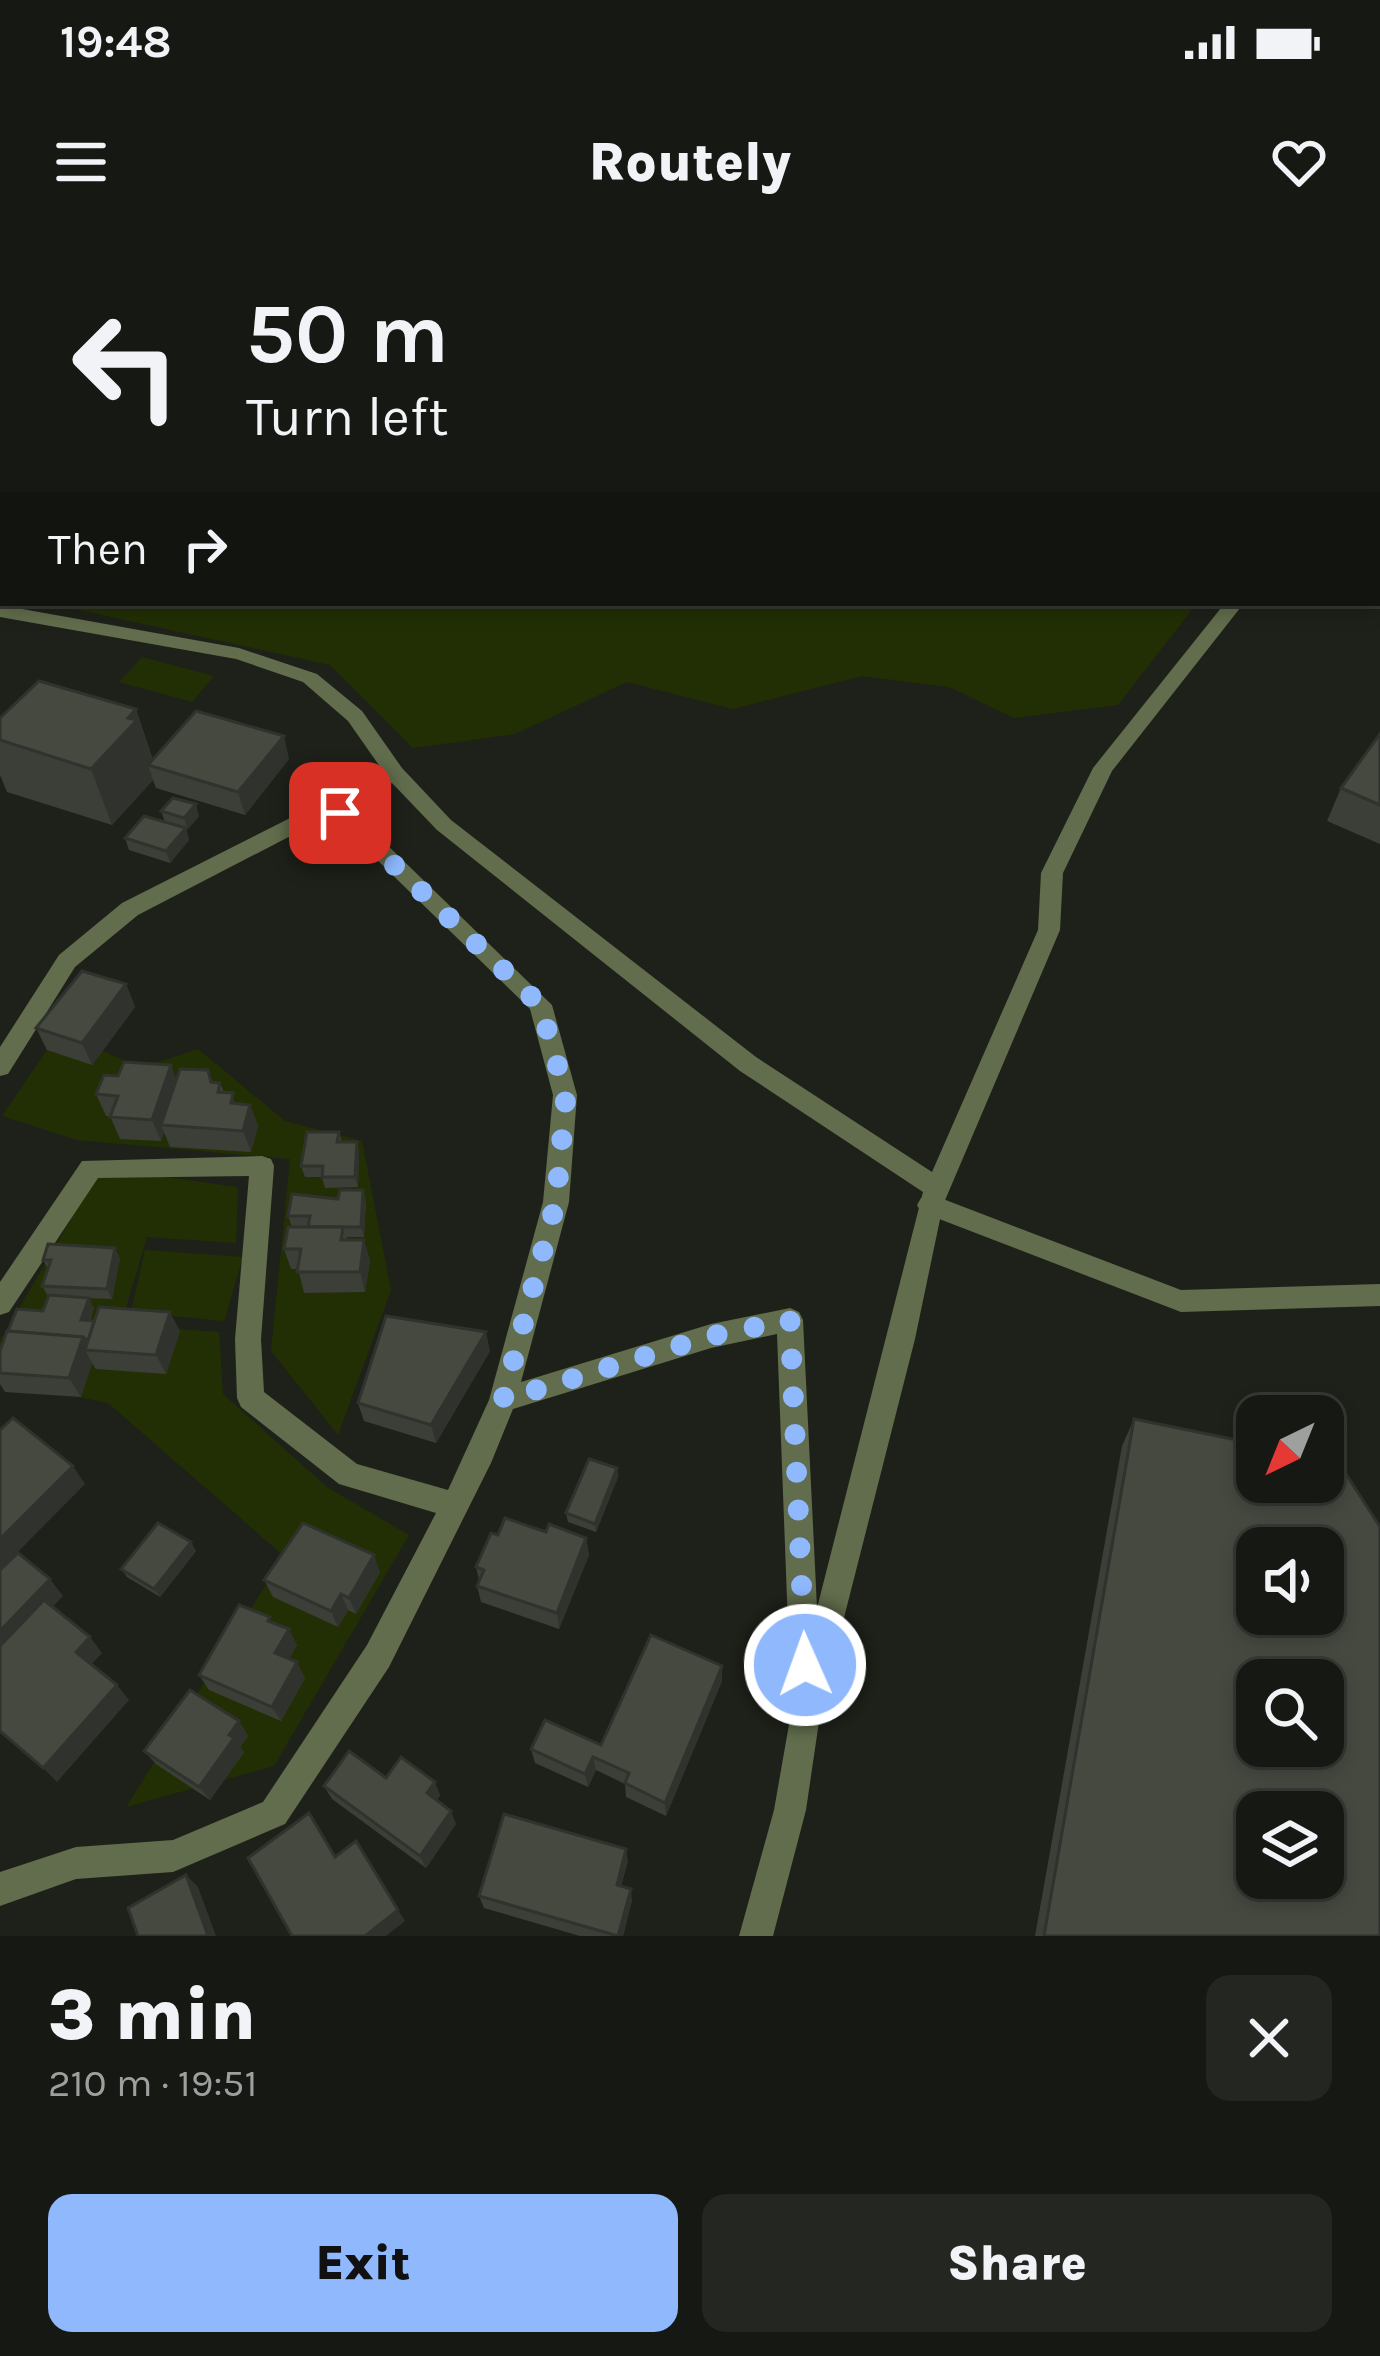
<!DOCTYPE html>
<html lang="en">
<head>
<meta charset="utf-8">
<style>
  :root { --surface:#161913; --page:#232621; --text:#f1f3f6; --muted:#9ea0a0; --line:#353833; --accent:#8fb8fd }
  body { margin:0; font-family:Karla,sans-serif; background:var(--page); color:var(--text); height:100vh; display:flex; flex-direction:column; font-size:45px; white-space:nowrap }
  * { box-sizing:border-box; margin:0 }
  p { font-size:39px; color:var(--muted) }
  .icon { flex:none; width:66px; height:66px; fill:none; stroke:currentColor; stroke-width:2; stroke-linecap:round; stroke-linejoin:round }
  .map { position:relative; height:1696px; overflow:hidden }
  .drawer { display:flex; flex-direction:column; background:var(--surface); flex:1 }
  .drawer>* { flex:none }
  .guide { position:absolute; left:0px; top:0px; width:1380px; height:366px; box-shadow:0 6px 18px #0003,0 0 0 3px var(--line); background:#161913; color:var(--text); overflow:hidden }
  .needle { width:78px; rotate:223deg }
  .fabs { position:absolute; left:1236px; top:1155px; display:grid; gap:24px }
  .fabs a { display:grid; place-items:center; width:108px; height:108px; border-radius:24px; background:var(--surface); box-shadow:0 6px 18px #0003,0 0 0 3px var(--line); font-size:60px }
  .pin { position:absolute; display:grid; place-items:center; width:102px; height:102px; color:#fff; margin:-51px; border-radius:24px; box-shadow:0 6px 18px #0006 }
  .me { position:absolute; width:132px; margin:-66px; rotate:358deg; stroke-linejoin:round; filter:drop-shadow(0 0 9px #0008) }
  .turn { display:flex; align-items:center; gap:42px; height:252px; padding:0 48px; font-size:54px }
  .turn .icon { width:156px; height:156px; stroke-width:2.5 }
  .turn b { display:block; font-size:84px; line-height:102px }
  .then { display:flex; align-items:center; height:114px; padding:0 48px; background:#0003; gap:24px; font-size:45px }
  .round { display:grid; place-items:center; flex:none; width:126px; height:126px; border-radius:24px; background:var(--page) }
  .overview { display:flex; align-items:center; justify-content:space-between; height:204px; padding:0 48px }
  h1 { font-size:72px; font-weight:800; line-height:90px }
  .action { display:flex; gap:24px; margin-top:auto; padding:24px 48px }
  .action a { flex:1; height:138px; border-radius:24px; background:var(--accent); color:#111; font-size:48px; font-weight:800; line-height:138px; text-align:center }
  .action a+a { background:var(--page); color:var(--text) }
  .status { display:flex; justify-content:space-between; align-items:center; height:84px; padding:0 60px; background:var(--surface); direction:ltr }
  .status svg { height:33px; fill:currentColor }
  header { display:flex; justify-content:space-between; align-items:center; height:156px; padding:0 48px; background:var(--surface); font-size:54px; font-weight:800 }
  .map>svg:first-child { display:block }
</style>
</head>
<body>
<div class="status"><b>19:48</b><svg viewBox="0 0 49 12"><path d="M0 12V9h3v3zM5 12V6h3v6zM10 12V3h3v9zM15 12V0h3v12zM26 1h20v11H26zM47 4h2v5h-2z"/></svg></div>
<header><svg class="icon" aria-label="menu" viewBox="0 0 24 24"><path d="M4 6h16M4 12h16M4 18h16"/></svg>Routely<svg class="icon" aria-label="heart" viewBox="0 0 24 24"><path d="M12 20l-8-8c-3-5 5-10 8-4 3-6 11-1 8 4z"/></svg></header>
<div class="map">
<svg width="1380" height="1696" viewBox="0 0 1380 1696">
  <rect width="100%" height="100%" fill="#1e2119"/>
  <!-- green -->
  <g fill="#222f04">
    <polygon points="47,363 1197,363 1118,465 1014,478 949,447 862,436 733,469 627,442 515,494 413,508 330,425"/>
    <polygon points="142,417 214,436 192,462 119,442"/>
    <polygon points="60,791 140,828 198,809 285,881 362,901 391,1050 338,1195 271,1111 290,919 77,900 2,876"/>
    <polygon points="101,928 238,947 236,1003 147,997 121,1085 219,1092 223,1154 327,1247 409,1295 274,1526 126,1567 284,1316 108,1163 0,1141 0,1101"/>
    <polygon points="145,1010 243,1017 224,1081 131,1072"/>
  </g>
  <g fill="none" stroke-linecap="round" stroke-linejoin="round">
    <!-- lane -->
    <polygon fill="#616d4c" fill-rule="evenodd" points="930,954 1181,1050 1380,1044 1380,1066 1181,1072 921,972 917,965 921,958"/>
    <!-- street -->
    <g fill="#616d4c" fill-rule="evenodd">
      <polygon points="1380,190 1380,201 1377,202 1377,191"/>
      <path d="M 1225,363 L 1244,363 L 1112,531 L 1063,633 L 1060,690 L 943,965 L 915,1099 L 821,1468 L 806,1570 L 773,1696 L 739,1696 L 774,1570 L 795,1450 L 790,1439 L 777,1094 L 711,1108 L 513,1169 L 491,1223 L 389,1427 L 285,1584 L 173,1632 L 76,1639 L 0,1666 L 0,1632 L 76,1607 L 173,1600 L 263,1562 L 367,1405 L 436,1273 L 339,1244 L 241,1167 L 237,1158 L 235,1099 L 249,936 L 98,938 L 9,1072 L 0,1075 L 0,1042 L 82,921 L 262,916 L 271,919 L 274,926 L 261,1099 L 264,1152 L 357,1224 L 448,1250 L 489,1160 L 543,962 L 553,855 L 530,769 L 331,575 L 138,675 L 75,727 L 8,834 L 0,836 L 0,807 L 59,715 L 122,663 L 383,531 L 348,481 L 303,442 L 236,419 L 0,377 L 0,365 L 239,408 L 317,434 L 362,471 L 402,528 L 451,580 L 756,817 L 932,932 L 1038,690 L 1041,633 L 1093,528 ZM 392,543 L 437,590 L 740,831 L 923,952 L 817,1368 L 803,1080 L 799,1072 L 790,1068 L 711,1084 L 521,1142 L 569,962 L 577,855 L 552,765 L 347,566 Z"/>
    </g>
    <!-- secondary -->
    <polygon fill="#869964" fill-rule="evenodd" points="1377,146 1380,147 1380,157 1377,156"/>
  </g>
  <!-- wall -->
  <g fill="#3b3f37">
    <polygon points="136,469 153,520 289,519 245,575 156,548 153,540 112,585 7,552 0,535 0,478"/>
    <polygon points="1380,494 1380,604 1327,581 1341,548"/>
    <polygon points="161,571 199,576 188,589 186,589 189,600 170,623 129,610 125,598 165,582"/>
    <polygon points="126,744 135,767 92,825 47,810 36,788"/>
    <polygon points="176,839 220,843 224,852 237,864 250,865 258,886 251,912 170,907 164,892 161,901 120,899 110,876 106,876 96,854"/>
    <polygon points="339,892 342,902 357,902 359,913 358,947 325,948 322,937 305,937 301,926"/>
    <polygon points="366,961 364,997 346,997 370,1020 365,1052 304,1053 298,1029 291,1029 284,1009 292,987 288,976"/>
    <polygon points="120,1018 112,1059 84,1058 94,1068 90,1081 180,1091 166,1134 96,1129 92,1123 81,1157 5,1152 0,1144 0,1111 43,1071 48,1056 42,1046 48,1029 43,1020"/>
    <polygon points="490,1111 436,1203 364,1181 358,1163"/>
    <polygon points="1134,1179 1380,1696 1035,1696 1122,1206"/>
    <polygon points="617,1228 618,1237 596,1292 568,1282 566,1273"/>
    <polygon points="546,1292 586,1298 589,1315 559,1389 481,1362 477,1346 479,1340 476,1327 498,1295"/>
    <polygon points="196,1311 160,1357 127,1337 121,1329"/>
    <polygon points="380,1332 356,1374 348,1370 338,1387 273,1357 264,1340"/>
    <polygon points="274,1383 297,1405 289,1419 305,1438 281,1481 209,1450 199,1435"/>
    <polygon points="722,1426 722,1441 666,1576 626,1557 625,1544 596,1530 588,1547 535,1523 531,1509 601,1505"/>
    <polygon points="239,1481 248,1496 240,1507 244,1512 210,1560 156,1524 144,1511"/>
    <polygon points="386,1538 440,1555 437,1560 456,1584 426,1628 332,1559 324,1546"/>
    <polygon points="628,1621 621,1646 632,1660 623,1696 580,1696 484,1668 479,1656"/>
  </g>
  <!-- shaded-wall -->
  <g fill="#30332d">
    <polygon points="136,469 155,526 148,525 153,540 112,585 91,529"/>
    <polygon points="284,496 289,519 245,575 238,552"/>
    <polygon points="196,564 199,576 188,589 184,578"/>
    <polygon points="186,588 189,600 170,623 166,611"/>
    <polygon points="126,744 135,767 92,825 82,803"/>
    <polygon points="171,825 179,847 161,885 164,892 161,901 152,880"/>
    <polygon points="250,865 258,886 251,912 243,891"/>
    <polygon points="357,902 359,913 358,947 355,937"/>
    <polygon points="363,950 366,961 364,997 361,987"/>
    <polygon points="364,1000 370,1020 365,1052 360,1032"/>
    <polygon points="115,1008 120,1018 112,1059 107,1049"/>
    <polygon points="89,1058 94,1068 86,1090 81,1080"/>
    <polygon points="170,1072 180,1091 166,1134 156,1115"/>
    <polygon points="486,1092 490,1111 436,1203 431,1185"/>
    <polygon points="83,1097 91,1110 85,1110 92,1123 81,1157 69,1138"/>
    <polygon points="73,1226 85,1244 0,1330 0,1299"/>
    <polygon points="617,1228 618,1237 596,1292 595,1284"/>
    <polygon points="586,1298 589,1315 559,1389 557,1373"/>
    <polygon points="191,1302 196,1311 160,1357 154,1349"/>
    <polygon points="374,1315 380,1332 356,1374 349,1358"/>
    <polygon points="50,1339 63,1356 0,1422 0,1391"/>
    <polygon points="341,1354 348,1370 338,1387 331,1371"/>
    <polygon points="289,1389 297,1405 284,1429 275,1413"/>
    <polygon points="90,1397 102,1413 89,1427 76,1412"/>
    <polygon points="297,1422 305,1438 281,1481 272,1467"/>
    <polygon points="722,1426 722,1441 666,1576 665,1563"/>
    <polygon points="117,1445 129,1460 57,1542 43,1528"/>
    <polygon points="239,1481 248,1496 240,1507 244,1512 210,1560 199,1547 229,1495"/>
    <polygon points="593,1517 596,1530 588,1547 585,1534"/>
    <polygon points="435,1542 440,1555 433,1566 427,1553"/>
    <polygon points="451,1571 456,1584 426,1628 420,1616"/>
    <polygon points="626,1609 628,1621 618,1657 617,1645"/>
    <polygon points="186,1635 198,1647 216,1696 208,1696"/>
    <polygon points="631,1649 632,1660 623,1696 618,1696"/>
    <polygon points="398,1670 405,1681 386,1696 365,1696"/>
  </g>
  <!-- building -->
  <g fill="#454940" stroke="#30332d" stroke-width="3" fill-rule="evenodd">
    <polygon points="39,441 136,469 128,478 137,480 91,529 0,500 0,478"/>
    <polygon points="196,471 284,496 238,552 148,525"/>
    <polygon points="1380,494 1380,565 1341,548"/>
    <polygon points="173,558 196,564 184,578 161,571"/>
    <polygon points="144,576 186,588 166,611 125,598"/>
    <polygon points="82,731 126,744 82,803 36,788"/>
    <polygon points="124,822 171,825 152,880 110,877 118,856 96,854 104,835 118,836"/>
    <polygon points="180,829 208,830 211,842 220,843 218,852 233,853 231,863 250,865 243,891 161,885"/>
    <polygon points="307,892 339,892 337,902 357,902 355,937 322,937 323,926 301,926"/>
    <polygon points="340,950 363,950 361,987 308,987 310,976 288,976 292,954 338,959"/>
    <polygon points="288,987 343,987 341,1000 364,1000 360,1032 297,1032 301,1009 284,1009"/>
    <polygon points="48,1004 115,1008 107,1049 42,1046 51,1020 43,1020"/>
    <polygon points="49,1055 89,1058 81,1080 94,1081 88,1101 83,1097 8,1091 17,1069 43,1071"/>
    <polygon points="99,1067 170,1072 156,1115 85,1110"/>
    <polygon points="386,1076 486,1092 431,1185 358,1163"/>
    <polygon points="7,1091 83,1097 69,1138 0,1133 0,1111"/>
    <polygon points="13,1178 73,1226 0,1299 0,1190"/>
    <path d="M 1134,1179 L 1251,1203 L 1257,1201 L 1257,1242 L 1323,1242 L 1323,1198 L 1380,1287 L 1380,1696 L 1044,1696 ZM 1257,1308 L 1323,1308 L 1323,1374 L 1257,1374 ZM 1257,1440 L 1323,1440 L 1323,1506 L 1257,1506 ZM 1257,1572 L 1323,1572 L 1323,1638 L 1257,1638 Z"/>
    <polygon points="589,1219 617,1228 595,1284 566,1273"/>
    <polygon points="505,1278 546,1292 549,1284 586,1298 557,1373 477,1346 484,1330 476,1327 491,1293 498,1295"/>
    <polygon points="158,1283 191,1302 154,1349 121,1329"/>
    <polygon points="303,1283 374,1315 349,1358 341,1354 331,1371 264,1340"/>
    <polygon points="18,1313 50,1339 0,1391 0,1330"/>
    <polygon points="44,1360 90,1397 76,1412 117,1445 43,1528 0,1491 0,1406"/>
    <polygon points="239,1365 270,1377 268,1381 289,1389 275,1413 297,1422 272,1467 199,1435"/>
    <polygon points="651,1395 722,1426 665,1563 625,1543 629,1533 593,1517 585,1534 531,1509 545,1480 601,1505"/>
    <polygon points="190,1450 239,1481 229,1495 234,1498 199,1547 144,1511"/>
    <polygon points="349,1511 386,1538 401,1517 435,1542 427,1553 451,1571 420,1616 324,1546"/>
    <polygon points="309,1573 335,1617 356,1601 398,1670 365,1696 292,1696 248,1618"/>
    <polygon points="504,1574 626,1609 617,1645 631,1649 618,1696 479,1656"/>
    <polygon points="186,1635 208,1696 138,1696 128,1668"/>
  </g>
  <g fill="none" stroke-linecap="round" stroke-linejoin="round">
    <!-- route -->
    <polyline stroke="#8fb8fd" stroke-width="21" stroke-dasharray="0 37.8" points="340,573 540,765 566,855 556,962 503,1160 711,1096 790,1080 805,1425"/>
  </g>
</svg>
<div class="fabs">
<a><svg class="needle" viewBox="-14 -14 28 28"><path d="M0-13l5 13h-10z" fill="#e53935"/><path d="M0 13l5-13h-10z" fill="#9ea0a0"/></svg></a>
<a><svg class="icon" aria-label="sound" viewBox="0 0 24 24"><path d="M4 9h4l5-4v14l-5-4H4zM17 9q2 3 0 6"/></svg></a>
<a><svg class="icon" aria-label="search" viewBox="0 0 24 24"><circle cx="10" cy="10" r="6"/><path d="M15 15l6 6"/></svg></a>
<a><svg class="icon" aria-label="layers" viewBox="0 0 24 24"><path d="M12 4l9 5-9 5-9-5zM3 14l9 5 9-5"/></svg></a>
</div>
<div class="pin" style="left:340px;top:573px;background:#d93025"><svg class="icon" aria-label="arrive" viewBox="0 0 24 24"><path d="M6 21V4h12l-3 4 3 4H6"/></svg></div>
<svg class="me" style="left:805px;top:1425px" viewBox="-20 -20 40 40"><circle r="17" fill="#8fb8fd" stroke="#fff" stroke-width="3"/><path d="M0-11L8 9 0 5-8 9z" fill="#fff"/></svg>
<div class="guide">
<div class="turn"><svg class="icon" aria-label="left" viewBox="0 0 24 24"><path d="M17 20v-9H6M10 6l-5 5 5 5"/></svg><div><b>50 m</b>Turn left</div></div>
<div class="then">Then<svg class="icon" aria-label="right" viewBox="0 0 24 24"><path d="M7 20v-9h11M14 6l5 5-5 5"/></svg></div>
</div>
</div>
<section class="drawer">
<div class="overview"><div><h1>3 min</h1><p>210 m · 19:51</p></div><a class="round"><svg class="icon" aria-label="close" viewBox="0 0 24 24"><path d="M6 6l12 12M18 6L6 18"/></svg></a></div>
<div class="action"><a>Exit</a><a>Share</a></div>
</section>
</body>
</html>
